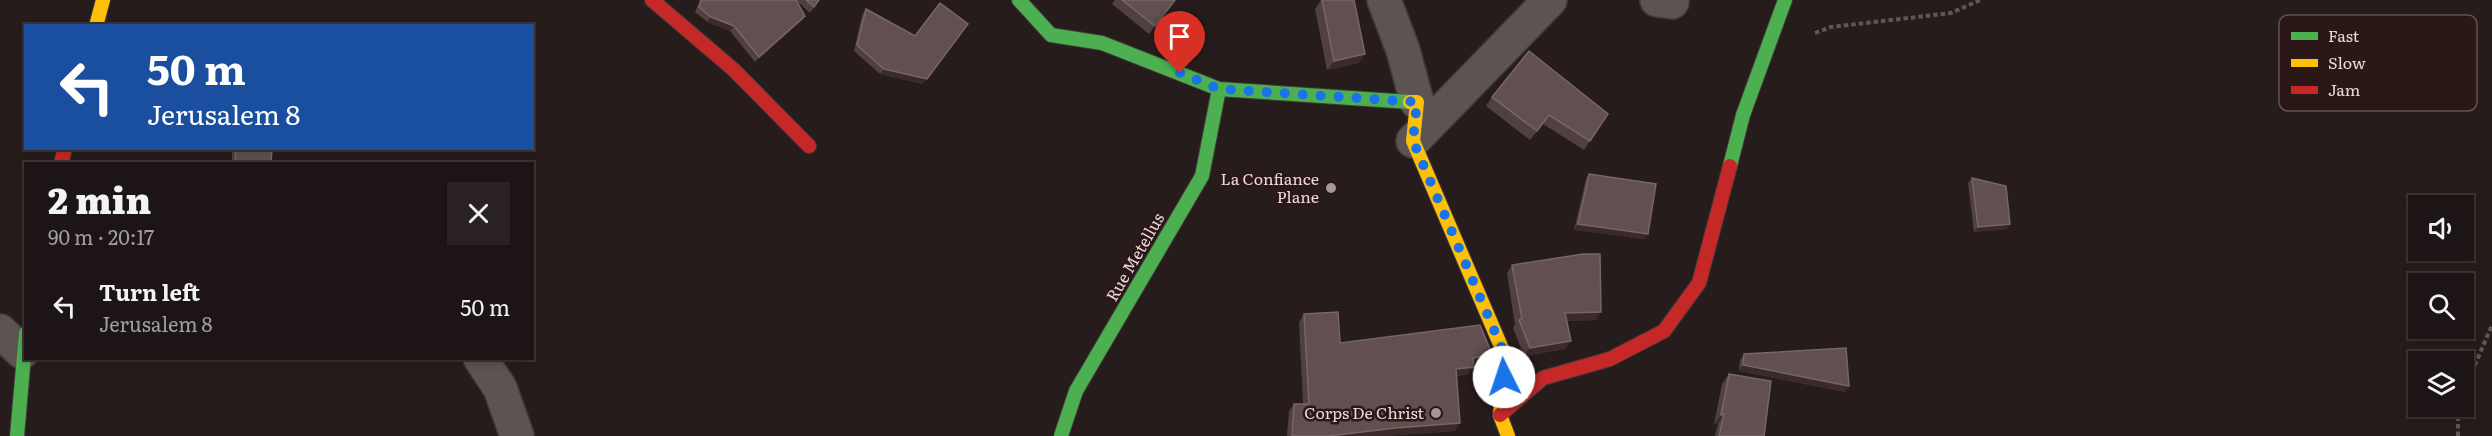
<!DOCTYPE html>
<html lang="en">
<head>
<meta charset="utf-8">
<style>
  :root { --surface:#1d1515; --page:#2a2222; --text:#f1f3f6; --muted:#a09fa0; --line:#3b3434 }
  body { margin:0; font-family:Literata,serif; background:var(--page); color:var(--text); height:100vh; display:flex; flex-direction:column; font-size:22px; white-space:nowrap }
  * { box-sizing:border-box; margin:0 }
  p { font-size:20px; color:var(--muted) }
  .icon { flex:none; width:33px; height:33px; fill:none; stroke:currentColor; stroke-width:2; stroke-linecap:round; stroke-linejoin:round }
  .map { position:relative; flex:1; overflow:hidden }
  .panel { position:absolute; left:24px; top:162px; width:510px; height:198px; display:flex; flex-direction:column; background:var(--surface); border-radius:0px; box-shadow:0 3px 9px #0003,0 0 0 2px var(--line) }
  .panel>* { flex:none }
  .guide { position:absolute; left:24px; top:24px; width:510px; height:126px; border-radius:0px; box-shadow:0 3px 9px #0003,0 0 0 2px var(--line); background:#1a4fa0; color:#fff; overflow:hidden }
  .buttons { position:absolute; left:2408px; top:195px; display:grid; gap:12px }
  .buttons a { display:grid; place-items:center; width:66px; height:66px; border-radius:0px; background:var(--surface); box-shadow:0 3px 9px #0003,0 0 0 2px var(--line); font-size:30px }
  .pin { position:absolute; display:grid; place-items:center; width:51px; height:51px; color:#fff; margin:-62px -26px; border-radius:50% 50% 50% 0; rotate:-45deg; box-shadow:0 0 6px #0007 }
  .pin .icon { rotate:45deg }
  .me { position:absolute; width:66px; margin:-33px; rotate:356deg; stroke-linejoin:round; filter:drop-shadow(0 0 4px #0008) }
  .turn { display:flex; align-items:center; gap:21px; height:126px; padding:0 24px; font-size:27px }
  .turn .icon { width:78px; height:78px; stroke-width:2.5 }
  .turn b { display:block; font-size:42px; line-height:51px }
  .round { display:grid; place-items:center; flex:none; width:63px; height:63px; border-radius:0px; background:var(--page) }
  .headline { display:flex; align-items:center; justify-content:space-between; height:102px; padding:0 24px }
  h1 { font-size:36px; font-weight:800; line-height:45px }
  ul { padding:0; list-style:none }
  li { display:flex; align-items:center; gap:18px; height:84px; padding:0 24px }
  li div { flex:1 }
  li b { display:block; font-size:22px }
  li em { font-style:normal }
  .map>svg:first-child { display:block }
</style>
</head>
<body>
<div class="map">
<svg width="2492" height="436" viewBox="0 0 2492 436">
  <rect width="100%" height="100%" fill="#271c1c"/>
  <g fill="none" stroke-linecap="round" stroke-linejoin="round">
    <defs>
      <g id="street">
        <polyline points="1384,0 1403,50 1417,102"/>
        <polyline points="1657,0 1672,2"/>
        <polyline points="1413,141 1550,0"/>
        <polyline points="0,331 22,352"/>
        <polyline points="480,358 500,388 517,436"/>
      </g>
      <g id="fast">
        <polyline points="1019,0 1051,35 1102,43 1219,89 1410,102"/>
        <polyline points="1730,166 1743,115 1785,0"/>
        <polyline points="17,436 26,333"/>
        <polyline points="1061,436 1076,391 1202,176 1219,89"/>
      </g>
      <g id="slow">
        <polyline points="96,26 103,0"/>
        <polyline points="1410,102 1417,102 1413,141 1506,358 1500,415 1508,436"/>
      </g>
      <g id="jam">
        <polyline points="652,0 734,70 809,146"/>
        <polyline points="61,164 65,148"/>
        <polyline points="1500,415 1543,378 1610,359 1664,331 1699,283 1730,166"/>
      </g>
    </defs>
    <!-- street casing -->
    <use href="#street" stroke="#43393a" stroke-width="36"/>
    <!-- fast casing -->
    <use href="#fast" stroke="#43393a" stroke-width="16"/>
    <!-- slow casing -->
    <use href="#slow" stroke="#43393a" stroke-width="16"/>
    <!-- jam casing -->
    <use href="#jam" stroke="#43393a" stroke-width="16"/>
    <!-- path -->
    <g stroke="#5e5756" stroke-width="4" stroke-dasharray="4.5 3" stroke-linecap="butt">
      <polyline points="1815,33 1831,27 1951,13 1980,0"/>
      <polyline points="2463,393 2492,325"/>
      <polyline points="2458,436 2458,406"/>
    </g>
    <!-- street -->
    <use href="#street" stroke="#5c5353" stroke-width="33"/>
    <!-- fast -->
    <use href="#fast" stroke="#4caf50" stroke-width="14"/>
    <!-- slow -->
    <use href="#slow" stroke="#ffc107" stroke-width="14"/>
    <!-- jam -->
    <use href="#jam" stroke="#c62828" stroke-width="14"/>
  </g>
  <!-- wall -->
  <g fill="#514040">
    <polygon points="700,0 796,0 805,16 801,21 755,62 730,31 707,22 695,12"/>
    <polygon points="796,0 819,0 810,13"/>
    <polygon points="1115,0 1175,0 1149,34 1112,4"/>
    <polygon points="1321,0 1354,0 1359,63 1327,70 1315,9"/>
    <polygon points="866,9 923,84 880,74 854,51 862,15"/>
    <polygon points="1492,97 1608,114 1584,150 1543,124 1530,140 1486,106"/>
    <polygon points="232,148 272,148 271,164 232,164"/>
    <polygon points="1589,174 1648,234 1644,239 1574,230 1586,179"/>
    <polygon points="1972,178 2010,224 2007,229 1974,232 1968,183"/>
    <polygon points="1512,265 1596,320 1567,321 1571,341 1565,349 1524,356 1513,328 1515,325 1507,273"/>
    <polygon points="1304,314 1340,343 1492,354 1487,362 1473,364 1474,367 1468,374 1457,376 1455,431 1385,436 1287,436 1289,411 1294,404 1303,404 1299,322"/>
    <polygon points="1744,354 1845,392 1739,371 1740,360"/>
    <polygon points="1729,374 1764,436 1715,436 1718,424 1714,424 1722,384"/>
  </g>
  <!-- shaded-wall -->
  <g fill="#3a2a2a">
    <polygon points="805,16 801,21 755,62 759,57"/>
    <polygon points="711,17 734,26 730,31 707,22"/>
    <polygon points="968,24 923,84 880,74 884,69"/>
    <polygon points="1365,54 1359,63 1327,70 1334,61"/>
    <polygon points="1578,224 1648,234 1644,239 1574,230"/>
    <polygon points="2010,224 2007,229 1974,232 1978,227"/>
    <polygon points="1601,312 1596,320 1559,321 1565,313"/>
    <polygon points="1571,341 1565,349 1524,356 1530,348"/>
    <polygon points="1492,354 1487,362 1467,365 1473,358"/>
    <polygon points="1743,365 1849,386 1845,392 1739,371"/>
    <polygon points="1474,367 1468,374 1451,376 1456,369"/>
    <polygon points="1724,414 1718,424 1714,424 1721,415"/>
    <polygon points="1460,423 1455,431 1385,436 1328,436 1396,428"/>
  </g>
  <!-- building -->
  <g fill="#625050" stroke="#766" stroke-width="1.5">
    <polygon points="701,0 796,0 805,16 759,57 734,26 711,17 699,7"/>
    <polygon points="806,0 819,0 814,7"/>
    <polygon points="1122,0 1175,0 1155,26"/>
    <polygon points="1322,0 1354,0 1365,54 1334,61"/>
    <polygon points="940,3 968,24 927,79 884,69 857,45 866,9 915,36"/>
    <polygon points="1529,51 1608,114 1590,141 1549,115 1537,131 1492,97"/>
    <polygon points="236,148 272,148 271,164 235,164"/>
    <polygon points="1589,174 1656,184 1648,234 1578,224"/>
    <polygon points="1972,178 2006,186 2010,224 1978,227"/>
    <polygon points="1583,254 1600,254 1601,312 1565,313 1571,341 1530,348 1519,320 1522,319 1512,265"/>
    <polygon points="1338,312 1340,343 1480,325 1492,354 1473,358 1474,367 1456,369 1460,423 1396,428 1328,436 1292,436 1294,404 1309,404 1304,314"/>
    <polygon points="1846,348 1849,386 1743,365 1744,354"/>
    <polygon points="1729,374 1771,381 1764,436 1719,436 1724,414 1721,415"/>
  </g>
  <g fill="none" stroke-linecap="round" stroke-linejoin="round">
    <!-- route -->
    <polyline stroke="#1a73e8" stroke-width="10" stroke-dasharray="0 18" points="1180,73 1219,89 1417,102 1413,141 1506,358 1504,377"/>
  </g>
  <!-- markers -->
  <g fill="#a59897" stroke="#2c1717" stroke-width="2">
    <circle cx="1331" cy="188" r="6"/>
    <circle cx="1436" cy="413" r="6"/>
  </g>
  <g text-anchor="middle" stroke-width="5" stroke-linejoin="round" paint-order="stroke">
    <!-- poi labels -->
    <g font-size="16" fill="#e9dad9" stroke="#2c1717" text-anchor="end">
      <text x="1319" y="185">La Confiance<tspan x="1319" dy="18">Plane</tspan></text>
      <text x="1424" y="419">Corps De Christ</text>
    </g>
    <!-- street labels -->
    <g font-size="16" fill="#e9dad9" stroke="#2c1717">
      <text transform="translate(1135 257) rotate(-60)" y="6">Rue Metellus</text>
    </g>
  </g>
  <!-- legend -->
  <rect x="2279" y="15" width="198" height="96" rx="9" fill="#2c1717" stroke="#655251" stroke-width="1.5"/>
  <rect x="2291" y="32" width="27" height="8" fill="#4caf50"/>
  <rect x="2291" y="59" width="27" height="8" fill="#ffc107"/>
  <rect x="2291" y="86" width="27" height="8" fill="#c62828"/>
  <g font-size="16" fill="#e9dad9">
    <text x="2328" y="42">Fast</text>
    <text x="2328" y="69">Slow</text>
    <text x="2328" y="96">Jam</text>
  </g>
</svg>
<div class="buttons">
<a><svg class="icon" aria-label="sound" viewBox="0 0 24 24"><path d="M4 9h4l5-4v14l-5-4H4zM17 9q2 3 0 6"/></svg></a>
<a><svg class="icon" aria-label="search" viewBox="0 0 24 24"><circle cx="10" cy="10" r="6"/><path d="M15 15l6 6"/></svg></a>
<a><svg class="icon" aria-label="layers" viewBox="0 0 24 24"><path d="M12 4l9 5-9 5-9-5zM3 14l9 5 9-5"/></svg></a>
</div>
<div class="pin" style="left:1180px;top:73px;background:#d93025"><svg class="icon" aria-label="arrive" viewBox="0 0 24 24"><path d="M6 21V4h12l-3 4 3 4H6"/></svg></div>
<svg class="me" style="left:1504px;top:377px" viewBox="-20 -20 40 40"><circle r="19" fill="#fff"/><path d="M0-13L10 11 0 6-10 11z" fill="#1a73e8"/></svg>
<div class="guide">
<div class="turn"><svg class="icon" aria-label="left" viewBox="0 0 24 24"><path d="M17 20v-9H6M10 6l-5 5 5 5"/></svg><div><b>50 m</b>Jerusalem 8</div></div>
</div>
<section class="panel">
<div class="headline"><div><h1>2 min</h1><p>90 m · 20:17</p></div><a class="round"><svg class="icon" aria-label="close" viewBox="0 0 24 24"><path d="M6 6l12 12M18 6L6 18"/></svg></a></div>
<ul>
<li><svg class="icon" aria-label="left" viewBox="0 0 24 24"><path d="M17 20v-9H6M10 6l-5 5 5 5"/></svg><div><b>Turn left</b><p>Jerusalem 8</p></div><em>50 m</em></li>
</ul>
</section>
</div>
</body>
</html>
